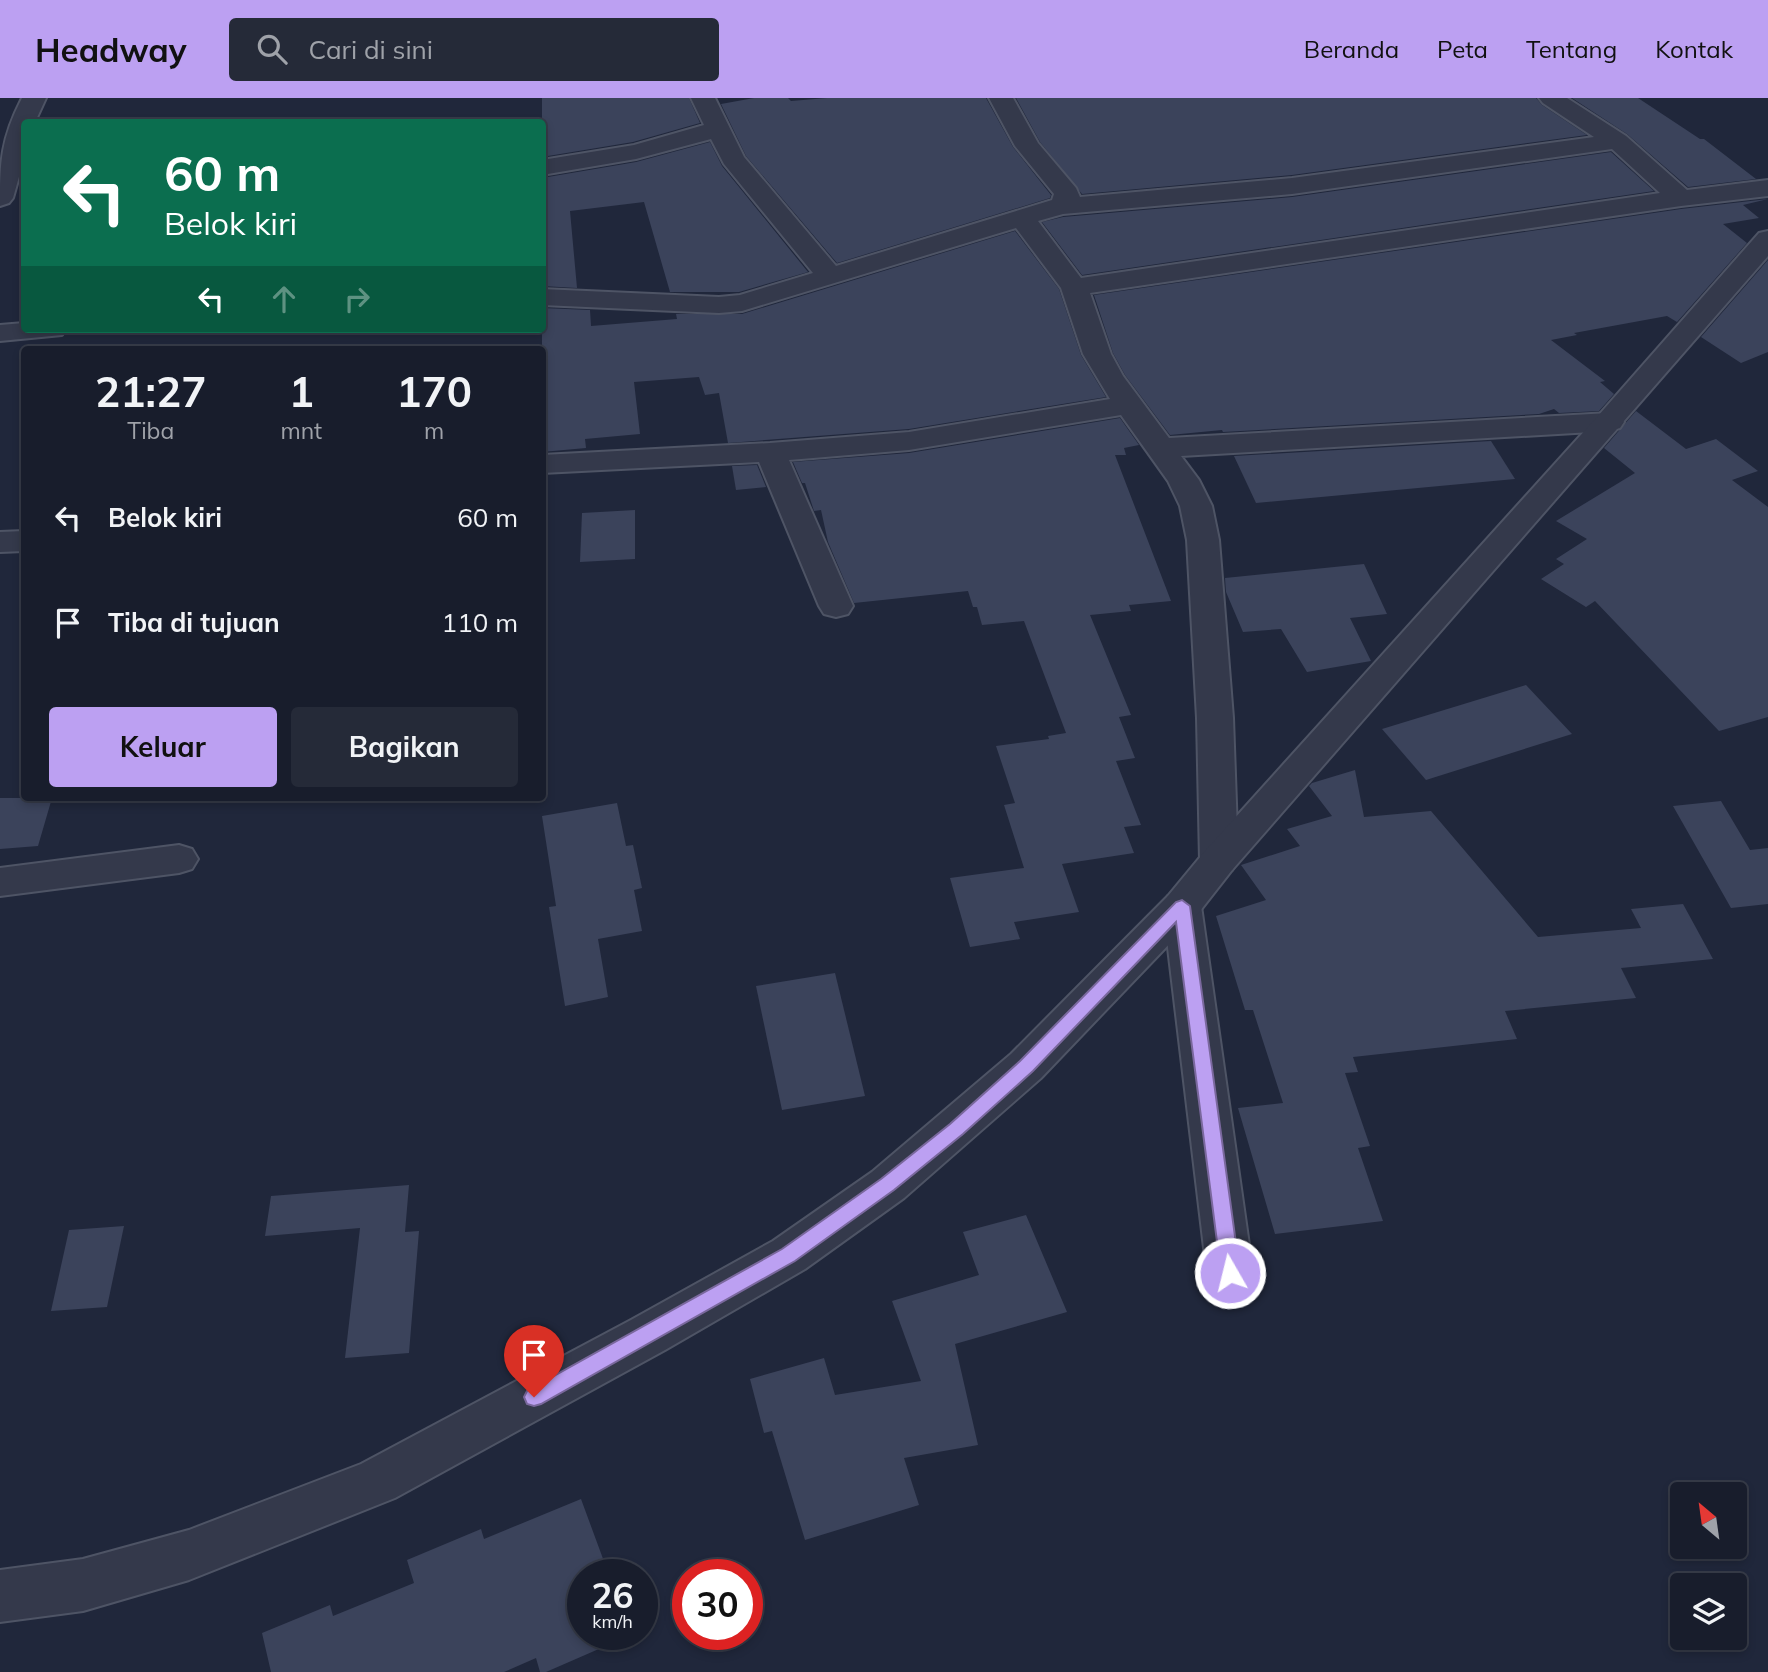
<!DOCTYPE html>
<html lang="id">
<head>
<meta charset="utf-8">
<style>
  :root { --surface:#181d2c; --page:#252a38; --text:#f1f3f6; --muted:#9fa2a9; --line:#363b48; --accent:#bca0f2 }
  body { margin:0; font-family:Mulish,sans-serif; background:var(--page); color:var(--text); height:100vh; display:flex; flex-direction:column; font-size:26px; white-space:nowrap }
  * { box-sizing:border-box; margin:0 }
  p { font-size:23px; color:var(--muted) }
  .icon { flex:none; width:38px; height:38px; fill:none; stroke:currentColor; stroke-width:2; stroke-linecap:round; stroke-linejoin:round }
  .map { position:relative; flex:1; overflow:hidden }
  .drawer { position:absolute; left:21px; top:248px; width:525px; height:455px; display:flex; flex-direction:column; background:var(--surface); border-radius:7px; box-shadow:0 4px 10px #0003,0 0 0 2px var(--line) }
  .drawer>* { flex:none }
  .top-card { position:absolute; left:21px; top:21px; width:525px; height:214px; border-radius:7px; box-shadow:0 4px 10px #0003,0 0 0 2px var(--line); background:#0b6e4f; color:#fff; overflow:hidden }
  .needle { width:46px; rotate:331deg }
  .tools { position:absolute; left:1670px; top:1384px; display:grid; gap:14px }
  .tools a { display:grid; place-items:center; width:77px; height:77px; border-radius:7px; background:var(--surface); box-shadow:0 4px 10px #0003,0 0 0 2px var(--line); font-size:35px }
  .speed { position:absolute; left:567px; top:1461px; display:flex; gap:14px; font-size:35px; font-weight:700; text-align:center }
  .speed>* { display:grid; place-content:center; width:91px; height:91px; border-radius:50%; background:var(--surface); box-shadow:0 4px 10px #0003,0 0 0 2px var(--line); line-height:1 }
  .speed small { font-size:18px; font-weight:400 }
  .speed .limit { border:10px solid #d22; background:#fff; color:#111 }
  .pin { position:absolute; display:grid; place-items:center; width:60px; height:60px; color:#fff; margin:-72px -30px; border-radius:50% 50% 50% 0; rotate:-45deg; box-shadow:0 0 7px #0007 }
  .pin .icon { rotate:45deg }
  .me { position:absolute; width:77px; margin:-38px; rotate:352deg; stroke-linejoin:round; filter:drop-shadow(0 0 5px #0008) }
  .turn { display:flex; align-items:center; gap:24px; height:147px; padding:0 28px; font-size:32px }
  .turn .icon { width:91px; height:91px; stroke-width:2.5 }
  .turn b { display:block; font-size:49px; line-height:60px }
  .lanes { display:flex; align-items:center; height:66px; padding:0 28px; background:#0003; justify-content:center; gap:35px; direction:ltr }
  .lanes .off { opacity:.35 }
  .eta { display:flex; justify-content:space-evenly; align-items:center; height:119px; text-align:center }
  .eta b { font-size:42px; font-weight:700; line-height:49px }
  .button { display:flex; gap:14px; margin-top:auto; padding:14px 28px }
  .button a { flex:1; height:80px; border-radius:7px; background:var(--accent); color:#111; font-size:28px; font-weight:700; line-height:80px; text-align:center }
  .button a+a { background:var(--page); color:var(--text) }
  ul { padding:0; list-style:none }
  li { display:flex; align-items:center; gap:21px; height:105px; padding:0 28px }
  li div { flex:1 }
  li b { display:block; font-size:26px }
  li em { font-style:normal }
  header { display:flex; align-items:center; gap:42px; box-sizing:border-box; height:98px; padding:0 35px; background:var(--accent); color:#111 }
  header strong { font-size:33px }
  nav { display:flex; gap:38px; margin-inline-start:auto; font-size:24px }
  .search { width:490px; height:63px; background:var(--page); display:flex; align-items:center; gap:18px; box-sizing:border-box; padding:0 24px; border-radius:7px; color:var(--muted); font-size:26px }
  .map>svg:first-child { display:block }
</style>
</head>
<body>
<header>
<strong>Headway</strong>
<div class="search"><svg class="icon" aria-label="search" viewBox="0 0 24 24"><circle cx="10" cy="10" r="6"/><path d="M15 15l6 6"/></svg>Cari di sini</div>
<nav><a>Beranda</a><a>Peta</a><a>Tentang</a><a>Kontak</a></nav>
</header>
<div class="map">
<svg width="1768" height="1574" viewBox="0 0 1768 1574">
  <rect width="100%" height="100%" fill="#20273b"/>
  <!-- building -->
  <g fill="#3b435b">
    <polygon points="542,0 689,0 700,25 633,44 542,59"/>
    <polygon points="754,0 788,0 791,3 827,0 986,0 1013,49 1051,97 1050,100 837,165 746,58 721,6"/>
    <polygon points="1016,0 1536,0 1542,7 1587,37 1292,77 1082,96 1040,44"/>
    <polygon points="1572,0 1638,0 1700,41 1704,41 1756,81 1688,89 1627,36"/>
    <polygon points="710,44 722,68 808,174 739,194 670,194 644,104 570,113 577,190 542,188 542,80 636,64"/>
    <polygon points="1611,54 1654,93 1082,177 1042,124 1063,119 1292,99"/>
    <polygon points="1768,101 1743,107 1759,120 1723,126 1747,145 1677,224 1667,218 1574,235 1577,237 1551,242 1605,283 1600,284 1614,296 1599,313 1559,315 1554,311 1539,316 1223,334 1222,332 1170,337 1125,277 1113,255 1094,197 1681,111"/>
    <polygon points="1015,133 1059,191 1081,257 1106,299 909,331 728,345 719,295 705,297 699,279 634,284 640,336 585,341 586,350 542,354 542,210 590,212 591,228 677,221 676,216 742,216"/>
    <polygon points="1768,162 1768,254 1741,265 1701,239"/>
    <polygon points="1636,313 1686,351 1716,341 1758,373 1732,382 1768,409 1768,619 1719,633 1595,503 1586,509 1541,481 1564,466 1556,461 1587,441 1556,423 1635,375 1604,350"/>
    <polygon points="1120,320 1139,347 1124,350 1126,357 1115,357 1171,503 1129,507 1131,513 1090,517 1131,617 1119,619 1135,660 1116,663 1141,727 1124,729 1134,755 1062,766 1079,814 1014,824 1020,841 970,849 950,780 1024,770 1004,707 1015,705 996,648 1049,641 1048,638 1066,635 1024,523 982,527 977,509 973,509 968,493 854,505 828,444 821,412 814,413 805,385 802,385 793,364 909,355"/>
    <polygon points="1491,343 1515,381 1256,405 1234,358"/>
    <polygon points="757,367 766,389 736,392 732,368"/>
    <polygon points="635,412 635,461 580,464 582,415"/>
    <polygon points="1364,466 1387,516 1350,520 1371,563 1307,574 1281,531 1243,534 1226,494 1225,480"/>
    <polygon points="1526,587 1572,636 1426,682 1382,631"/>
    <polygon points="1355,672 1364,719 1431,713 1538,839 1641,830 1631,811 1683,806 1713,861 1621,870 1636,900 1505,913 1517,941 1353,959 1358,974 1345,975 1370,1048 1358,1050 1383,1123 1275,1136 1238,1010 1283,1005 1253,912 1245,912 1216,818 1266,802 1241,767 1300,748 1287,731 1332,718 1309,688 1312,685"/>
    <polygon points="0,700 52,700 38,748 0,751"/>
    <polygon points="1721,703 1750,752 1768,750 1768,806 1731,810 1673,708"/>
    <polygon points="617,705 626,748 633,747 642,790 634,792 642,833 598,841 608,899 565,908 549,809 556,808 542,718"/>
    <polygon points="835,875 865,998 782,1012 756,888"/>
    <polygon points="409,1087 405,1134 419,1133 409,1255 345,1260 360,1130 265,1138 271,1098"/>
    <polygon points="1026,1117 1067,1214 955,1246 978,1347 904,1360 919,1407 805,1442 772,1333 764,1335 750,1281 824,1260 835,1297 921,1283 892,1203 979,1177 963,1134"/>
    <polygon points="124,1128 107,1209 51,1213 69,1132"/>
    <polygon points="581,1401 609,1477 583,1477 583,1536 631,1537 546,1574 540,1574 536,1560 504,1574 271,1574 262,1535 330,1507 333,1518 414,1485 407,1462 481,1431 484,1441"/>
  </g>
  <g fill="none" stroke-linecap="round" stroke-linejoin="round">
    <defs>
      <g id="minor">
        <path d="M 22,0 L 46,0 L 35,24 L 24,24 L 24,61 L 13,100 L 9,105 L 0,108 C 0,63 1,41 22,0 Z"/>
        <path d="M 691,0 L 715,0 L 744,59 L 836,168 L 1052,102 L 1054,96 L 1015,48 L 989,0 L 1013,0 L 1038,45 L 1076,90 L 1080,99 L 1292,80 L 1594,39 L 1543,5 L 1539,0 L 1567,0 L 1626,38 L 1687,92 L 1768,82 L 1768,98 L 1681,108 L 1090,195 L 1111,256 L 1123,278 L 1169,340 L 1609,315 L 1620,318 L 1624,324 L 1620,330 L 1609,333 L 1181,358 L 1199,382 L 1212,408 L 1219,442 L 1233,620 L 1238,762 L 1232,772 L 1219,776 L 1206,772 L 1200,762 L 1197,620 L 1187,442 L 1180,408 L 1168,383 L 1121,317 L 909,352 L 789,362 L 853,508 L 848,516 L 836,519 L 824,516 L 819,508 L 759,364 L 542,375 L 542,357 L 770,345 L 909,334 L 1110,301 L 1083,256 L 1061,190 L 1016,130 L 742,213 L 719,215 L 542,207 L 542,191 L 719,199 L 740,197 L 813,175 L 724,66 L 711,41 L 636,61 L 542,77 L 542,62 L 634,47 L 704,27 ZM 1612,51 L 1660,95 L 1081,180 L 1038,123 L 1063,116 L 1292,96 Z"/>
        <polygon points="24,225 24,231 66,231 62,237 0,243 0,227"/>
        <polygon points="24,433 24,453 0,454 0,434"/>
        <polygon points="179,747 192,751 198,761 192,771 179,775 0,798 0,770"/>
        <polygon points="1182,793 1196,798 1201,808 1253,1175 1246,1189 1230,1195 1214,1189 1207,1175 1163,808 1168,798"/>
      </g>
      <polygon id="tertiary" points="1768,133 1768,158 1232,772 1196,818 1041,980 904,1100 805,1171 665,1252 395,1400 189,1482 83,1513 0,1524 0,1472 83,1461 189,1432 361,1366 631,1222 773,1143 872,1074 1011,956 1168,798 1206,752 1598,318 1759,135"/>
    </defs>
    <!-- minor casing -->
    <use href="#minor" stroke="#4e5465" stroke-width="4"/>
    <!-- tertiary casing -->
    <use href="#tertiary" stroke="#4e5465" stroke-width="4"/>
    <!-- minor -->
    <use href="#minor" fill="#34394b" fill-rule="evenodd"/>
    <!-- tertiary -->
    <use href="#tertiary" fill="#34394b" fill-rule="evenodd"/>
  </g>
  <!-- route -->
  <polygon fill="#bca0f2" stroke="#7a689d" stroke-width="2" points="1182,802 1190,808 1240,1175 1237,1181 1230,1183 1224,1181 1221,1175 1176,824 1033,973 963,1036 894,1092 795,1163 541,1306 534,1308 527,1306 524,1299 527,1293 782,1151 881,1081 950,1026 1020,963 1176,804"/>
</svg>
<div class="tools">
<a><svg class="needle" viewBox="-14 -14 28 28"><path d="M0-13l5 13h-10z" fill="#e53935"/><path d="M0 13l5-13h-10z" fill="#9fa2a9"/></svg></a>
<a><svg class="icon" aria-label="layers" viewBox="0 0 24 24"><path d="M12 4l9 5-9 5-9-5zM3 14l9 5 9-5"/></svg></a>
</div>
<div class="speed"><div>26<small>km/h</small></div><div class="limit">30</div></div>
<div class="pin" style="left:534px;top:1299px;background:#d93025"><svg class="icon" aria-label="arrive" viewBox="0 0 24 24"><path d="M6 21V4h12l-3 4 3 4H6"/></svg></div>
<svg class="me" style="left:1230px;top:1175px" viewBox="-20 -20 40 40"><circle r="17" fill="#bca0f2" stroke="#fff" stroke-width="3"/><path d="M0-11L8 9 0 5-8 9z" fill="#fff"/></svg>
<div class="top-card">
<div class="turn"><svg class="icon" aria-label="left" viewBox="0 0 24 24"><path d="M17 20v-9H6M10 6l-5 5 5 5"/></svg><div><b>60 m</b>Belok kiri</div></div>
<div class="lanes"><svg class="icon" aria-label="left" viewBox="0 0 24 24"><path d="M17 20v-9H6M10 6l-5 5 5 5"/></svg><svg class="icon off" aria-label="ahead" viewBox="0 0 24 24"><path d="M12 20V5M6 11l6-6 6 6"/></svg><svg class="icon off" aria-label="right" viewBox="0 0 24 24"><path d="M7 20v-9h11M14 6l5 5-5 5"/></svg></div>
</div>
<section class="drawer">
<div class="eta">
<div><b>21:27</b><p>Tiba</p></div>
<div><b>1</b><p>mnt</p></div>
<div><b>170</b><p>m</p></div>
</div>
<ul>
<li><svg class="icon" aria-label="left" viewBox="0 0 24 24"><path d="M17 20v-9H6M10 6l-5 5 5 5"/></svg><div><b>Belok kiri</b></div><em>60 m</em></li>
<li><svg class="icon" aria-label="arrive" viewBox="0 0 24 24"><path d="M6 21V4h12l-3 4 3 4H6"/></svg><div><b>Tiba di tujuan</b></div><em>110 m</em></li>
</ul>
<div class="button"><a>Keluar</a><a>Bagikan</a></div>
</section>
</div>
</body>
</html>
